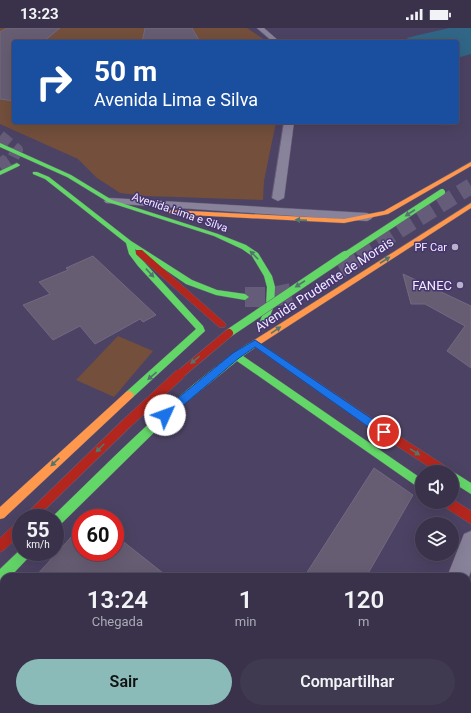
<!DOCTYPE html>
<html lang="pt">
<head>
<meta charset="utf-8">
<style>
  :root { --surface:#39324a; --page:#403a51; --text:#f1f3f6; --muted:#abaab5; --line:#534d62; --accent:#8bbbb9 }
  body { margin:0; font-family:Roboto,sans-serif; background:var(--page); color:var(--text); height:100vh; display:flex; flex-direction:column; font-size:15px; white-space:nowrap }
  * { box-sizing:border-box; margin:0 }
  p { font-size:13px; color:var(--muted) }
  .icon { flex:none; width:22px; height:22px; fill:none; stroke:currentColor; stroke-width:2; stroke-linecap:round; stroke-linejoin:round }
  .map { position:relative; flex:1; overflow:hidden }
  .side { position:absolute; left:0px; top:545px; width:471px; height:140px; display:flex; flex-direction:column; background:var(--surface); border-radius:12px 12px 0 0; box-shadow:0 4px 16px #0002,0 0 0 1px var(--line) }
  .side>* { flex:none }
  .top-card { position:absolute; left:12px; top:12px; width:447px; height:84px; border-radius:4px; box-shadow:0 4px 16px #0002,0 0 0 1px var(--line); background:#1a4fa0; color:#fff; overflow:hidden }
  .fabs { position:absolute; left:415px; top:437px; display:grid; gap:8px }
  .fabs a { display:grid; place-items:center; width:44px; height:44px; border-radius:50%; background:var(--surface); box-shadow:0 4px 16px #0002,0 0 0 1px var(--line); font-size:20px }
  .speed { position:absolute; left:12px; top:481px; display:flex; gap:8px; font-size:20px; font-weight:700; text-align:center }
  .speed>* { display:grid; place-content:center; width:52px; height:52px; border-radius:50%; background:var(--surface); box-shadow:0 4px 16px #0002,0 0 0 1px var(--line); line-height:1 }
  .speed small { font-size:10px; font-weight:400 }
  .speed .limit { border:6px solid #d22; background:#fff; color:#111 }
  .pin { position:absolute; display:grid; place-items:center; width:34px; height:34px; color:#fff; margin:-17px; border:2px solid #fff; border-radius:50%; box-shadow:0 1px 4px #0007 }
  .me { position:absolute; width:44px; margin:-22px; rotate:47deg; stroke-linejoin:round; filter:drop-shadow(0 0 3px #0008) }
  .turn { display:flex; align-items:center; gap:14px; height:84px; padding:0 16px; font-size:18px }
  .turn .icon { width:52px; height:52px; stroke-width:2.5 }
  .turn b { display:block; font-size:28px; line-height:34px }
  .eta { display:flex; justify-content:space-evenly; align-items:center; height:68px; text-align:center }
  .eta b { font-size:24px; font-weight:600; line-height:28px }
  .button { display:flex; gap:8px; margin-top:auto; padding:8px 16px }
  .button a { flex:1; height:46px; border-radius:24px; background:var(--accent); color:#111; font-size:16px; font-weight:600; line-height:46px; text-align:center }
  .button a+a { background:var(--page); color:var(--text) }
  .status { display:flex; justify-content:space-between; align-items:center; height:28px; padding:0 20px; background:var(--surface); direction:ltr }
  .status svg { height:11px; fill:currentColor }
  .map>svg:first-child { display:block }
</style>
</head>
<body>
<div class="status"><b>13:23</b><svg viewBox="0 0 49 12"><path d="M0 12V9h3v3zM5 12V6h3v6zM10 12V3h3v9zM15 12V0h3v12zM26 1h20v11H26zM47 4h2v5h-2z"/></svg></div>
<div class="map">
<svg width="471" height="685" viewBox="0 0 471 685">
  <rect width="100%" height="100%" fill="#4c4263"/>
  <!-- green -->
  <g fill="#734f3c">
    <polygon points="0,0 247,0 268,14 14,14 14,94 276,94 264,153 263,172 145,168 120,165 97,150 78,131 0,96"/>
    <polygon points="118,308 153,323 114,369 76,352"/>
  </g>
  <!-- water -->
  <polygon fill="#316687" points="449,0 471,0 471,26 457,30 457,14 417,14 406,10"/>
  <!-- building -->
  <g fill="#665d73" stroke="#746882">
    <polygon points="7,0 60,0 43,14 14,14 14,73 0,71 0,4"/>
    <polygon points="145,0 192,0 200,14 142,14"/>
    <polygon points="93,228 156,287 143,294 140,291 95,316 80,298 53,312 23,277 50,266 39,254 68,242 66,240"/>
    <polygon points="403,246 471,278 471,340 447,323 465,298 425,276 411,276"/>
    <polygon points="374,440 413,467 366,549 304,549"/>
    <polygon points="81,498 81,524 115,524 115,507 168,549 35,549"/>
  </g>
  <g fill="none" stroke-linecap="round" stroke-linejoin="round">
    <!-- primary-tunnel-far2 -->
    <polyline stroke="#655c7a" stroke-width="12" stroke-dasharray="12 6" stroke-linecap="butt" points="0,108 17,122 13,130 7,134"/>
    <!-- primary-tunnel-far1 -->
    <g stroke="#655c7a" stroke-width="16" stroke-dasharray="16 8" stroke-linecap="butt">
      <polyline points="0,139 8,133"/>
      <polyline points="358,228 471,158"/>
    </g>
    <!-- primary-tunnel -->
    <g stroke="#655c7a" stroke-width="20" stroke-dasharray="20 10" stroke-linecap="butt">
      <polyline points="339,240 360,227"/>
      <polyline points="245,269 273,269 291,265"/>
    </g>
    <defs>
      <g id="street">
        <polygon points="257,0 264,0 280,14 273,14"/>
        <polygon points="284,94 294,94 284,170 278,173 272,170"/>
        <polygon points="110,170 367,185 371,187 373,189 371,191 367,193 106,175 104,173"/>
        <polygon points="471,503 471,543 467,554 467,549 447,549 464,506"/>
        <polygon points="397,681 423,681 422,685 396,685"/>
      </g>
      <g id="fast">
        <polygon points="0,115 71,147 112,172 218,206 246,217 258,225 272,248 275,259 274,278 267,295 264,296 260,293 266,278 267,259 264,248 252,228 242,221 214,208 108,174 67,149 0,119"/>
        <polygon points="17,135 20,137 19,138 0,147 0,143"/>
        <polygon points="33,144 37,144 49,149 131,213 192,252 217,262 245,266 249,269 245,272 216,267 186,256 135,221 136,226 144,234 203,298 205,303 132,370 126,370 124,367 126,364 196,301 138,238 129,226 126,215 45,151 33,146"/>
        <path d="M 256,312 L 259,313 L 260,315 L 259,317 L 243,328 L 422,451 L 422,462 L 237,333 L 179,380 L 59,498 L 55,500 L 55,490 L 51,490 C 104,439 155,386 213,341 C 224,333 244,316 256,312 Z"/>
        <polygon points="452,443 471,455 471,466 452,454 452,444 450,444"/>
        <polygon points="21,521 21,524 32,524 30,528 10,549 4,549 4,554 0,556 0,541"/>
      </g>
      <g id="slow">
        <polygon points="471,134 471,138 388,186 344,195 171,186 168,184 171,182 344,191 384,183"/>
        <polygon points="471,175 471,180 259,317 253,317 252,315 253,313"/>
        <polygon points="129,363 132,364 134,367 132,370 4,490 0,491 0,479 126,364"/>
      </g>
      <g id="jam">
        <polygon points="136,222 142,222 225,295 226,297 225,299 219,299 136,226"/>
        <polygon points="255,312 388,401 450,441 451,444 437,444 380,407 252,317 251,315 252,313"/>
        <polygon points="452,471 471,483 471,496 443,478 441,474 452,474"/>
        <polygon points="21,492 21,506 4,522 0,524 0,510 17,494"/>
      </g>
    </defs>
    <!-- street casing -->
    <use href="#street" stroke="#665e76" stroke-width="1"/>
    <!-- fast casing -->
    <use href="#fast" stroke="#665e76" stroke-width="1"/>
    <!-- slow casing -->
    <use href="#slow" stroke="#665e76" stroke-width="1"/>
    <!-- jam casing -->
    <use href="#jam" stroke="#665e76" stroke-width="1"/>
    <!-- street -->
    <use href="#street" fill="#88829b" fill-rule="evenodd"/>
    <!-- fast -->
    <use href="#fast" fill="#63d668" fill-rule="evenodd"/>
    <!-- slow -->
    <use href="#slow" fill="#ff974d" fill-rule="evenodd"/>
    <!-- jam -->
    <use href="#jam" fill="#b3261e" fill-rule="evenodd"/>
    <defs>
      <polyline id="fast-bridge-far1" points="344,228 442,164"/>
      <polyline id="fast-bridge" points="229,305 345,227"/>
      <polyline id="jam-bridge-far1" points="179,347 229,305"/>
      <polyline id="jam-bridge" points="29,490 127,395 180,346"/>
    </defs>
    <!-- fast-bridge-far1 casing -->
    <use href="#fast-bridge-far1" stroke="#665e76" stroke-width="7" stroke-linecap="butt"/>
    <!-- fast-bridge casing -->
    <use href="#fast-bridge" stroke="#665e76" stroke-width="9" stroke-linecap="butt"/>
    <!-- jam-bridge-far1 casing -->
    <use href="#jam-bridge-far1" stroke="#665e76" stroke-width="9" stroke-linecap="butt"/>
    <!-- jam-bridge casing -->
    <use href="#jam-bridge" stroke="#665e76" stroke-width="11" stroke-linecap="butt"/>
    <!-- fast-bridge-far1 -->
    <use href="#fast-bridge-far1" stroke="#63d668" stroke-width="6"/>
    <!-- fast-bridge -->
    <use href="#fast-bridge" stroke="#63d668" stroke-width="8"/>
    <!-- jam-bridge-far1 -->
    <use href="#jam-bridge-far1" stroke="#b3261e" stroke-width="8"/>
    <!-- jam-bridge -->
    <use href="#jam-bridge" stroke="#b3261e" stroke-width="10"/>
  </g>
  <!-- one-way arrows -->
  <defs><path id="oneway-solid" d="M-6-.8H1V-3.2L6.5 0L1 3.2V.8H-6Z"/></defs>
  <g fill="#52756d">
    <use href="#oneway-solid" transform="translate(410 185) rotate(147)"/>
    <use href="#oneway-solid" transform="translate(301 192) rotate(-177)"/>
    <use href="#oneway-solid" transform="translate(254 227) rotate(-135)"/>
    <use href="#oneway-solid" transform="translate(385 232) rotate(-33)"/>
    <use href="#oneway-solid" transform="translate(150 245) rotate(47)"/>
    <use href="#oneway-solid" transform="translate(300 256) rotate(147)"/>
    <use href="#oneway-solid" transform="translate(276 302) rotate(-34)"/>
    <use href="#oneway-solid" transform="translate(195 332) rotate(141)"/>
    <use href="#oneway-solid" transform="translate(152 348) rotate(139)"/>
    <use href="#oneway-solid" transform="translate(100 420) rotate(135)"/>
    <use href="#oneway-solid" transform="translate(415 424) rotate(33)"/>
    <use href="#oneway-solid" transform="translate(55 434) rotate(137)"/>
  </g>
  <!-- route -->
  <polygon fill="#1a73e8" stroke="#114b97" points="255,312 387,401 389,404 387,407 384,408 380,407 255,319 239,330 168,390 165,391 161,390 160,387 161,384 233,325"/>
  <!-- markers -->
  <g fill="#b7b2c7" stroke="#473471" stroke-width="1.5">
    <circle cx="455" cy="219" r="4"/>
    <circle cx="460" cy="257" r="4"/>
  </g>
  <g text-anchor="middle" stroke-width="3" stroke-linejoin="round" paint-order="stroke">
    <!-- far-street labels -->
    <g font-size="11" fill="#f1eefd" stroke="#473471">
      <text transform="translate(180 184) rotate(19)" y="4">Avenida Lima e Silva</text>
    </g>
    <!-- far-poi labels -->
    <g font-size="11" fill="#f1eefd" stroke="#473471" text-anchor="end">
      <text x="447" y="223">PF Car</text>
    </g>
    <!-- street labels -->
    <g font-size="13" fill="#f1eefd" stroke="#473471">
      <text transform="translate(324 256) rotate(-33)" y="5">Avenida Prudente de Morais</text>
    </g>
    <!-- poi labels -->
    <g font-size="13" fill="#f1eefd" stroke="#473471" text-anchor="end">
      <text x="452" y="262">FANEC</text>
    </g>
  </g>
</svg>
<div class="fabs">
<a><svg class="icon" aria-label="sound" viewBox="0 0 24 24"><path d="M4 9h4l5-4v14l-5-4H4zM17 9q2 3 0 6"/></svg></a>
<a><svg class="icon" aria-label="layers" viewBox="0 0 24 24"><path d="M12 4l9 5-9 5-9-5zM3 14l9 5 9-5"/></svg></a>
</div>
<div class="speed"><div>55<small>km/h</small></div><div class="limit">60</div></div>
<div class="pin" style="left:384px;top:404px;background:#d93025"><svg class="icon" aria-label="arrive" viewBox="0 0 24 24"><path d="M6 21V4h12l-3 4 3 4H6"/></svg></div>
<svg class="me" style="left:165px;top:387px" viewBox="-20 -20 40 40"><circle r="19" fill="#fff"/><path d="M0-13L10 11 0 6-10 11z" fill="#1a73e8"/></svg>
<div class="top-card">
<div class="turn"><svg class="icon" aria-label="right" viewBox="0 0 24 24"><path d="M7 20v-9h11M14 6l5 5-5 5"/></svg><div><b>50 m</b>Avenida Lima e Silva</div></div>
</div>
<section class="side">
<div class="eta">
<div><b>13:24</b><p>Chegada</p></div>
<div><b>1</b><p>min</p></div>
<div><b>120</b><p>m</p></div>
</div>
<div class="button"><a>Sair</a><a>Compartilhar</a></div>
</section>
</div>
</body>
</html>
